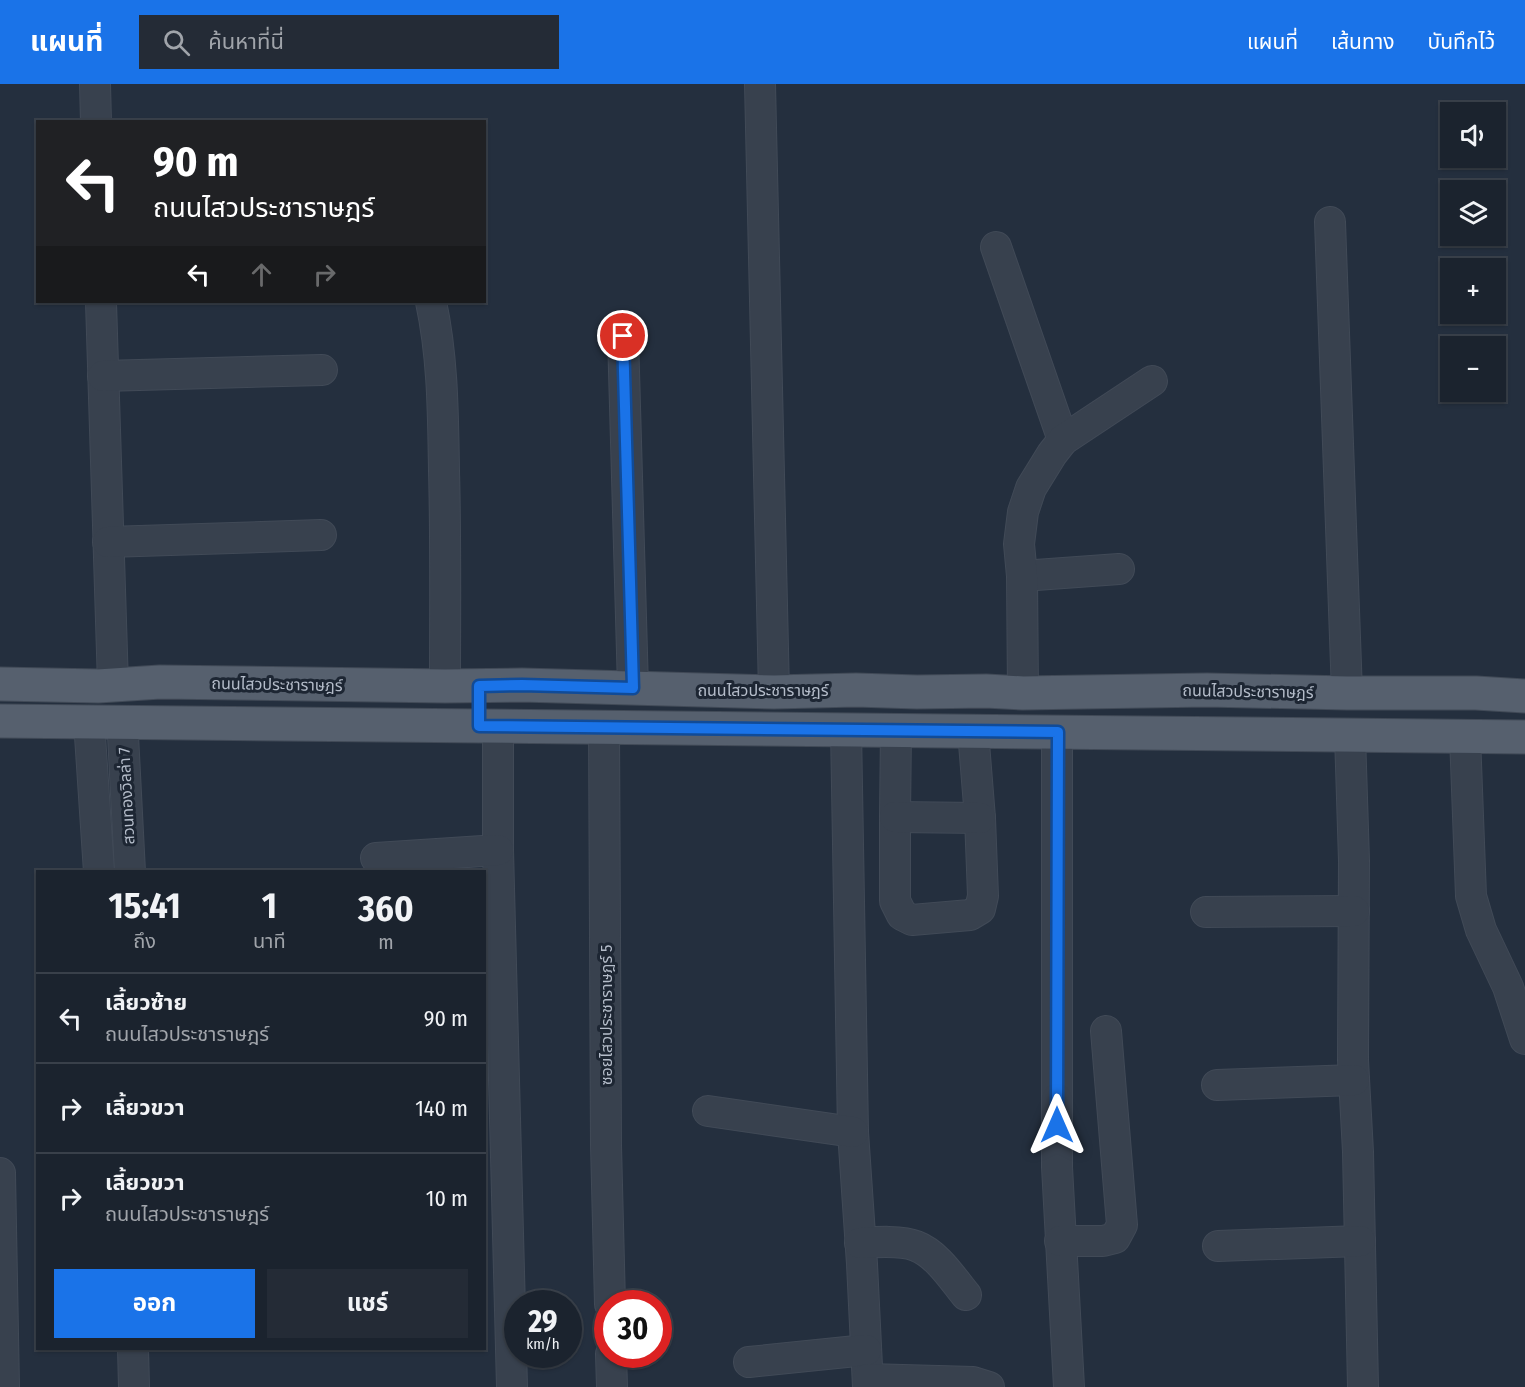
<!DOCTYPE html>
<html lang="th">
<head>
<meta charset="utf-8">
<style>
  :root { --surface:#1b232e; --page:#242b36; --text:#f1f3f6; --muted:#a0a4aa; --line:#39404a; --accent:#1a73e8 }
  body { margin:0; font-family:"Fira Sans Condensed","Noto Sans Thai",sans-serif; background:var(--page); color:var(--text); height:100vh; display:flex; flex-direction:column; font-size:22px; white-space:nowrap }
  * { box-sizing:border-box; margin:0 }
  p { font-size:20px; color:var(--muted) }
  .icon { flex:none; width:33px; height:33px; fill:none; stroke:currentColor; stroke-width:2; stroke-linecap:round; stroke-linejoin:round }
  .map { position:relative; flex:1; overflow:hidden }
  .side { position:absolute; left:36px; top:786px; width:450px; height:480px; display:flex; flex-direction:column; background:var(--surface); border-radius:0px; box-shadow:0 2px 4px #0004,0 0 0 2px var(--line) }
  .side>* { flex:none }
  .hud { position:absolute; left:36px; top:36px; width:450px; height:183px; border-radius:0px; box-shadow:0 2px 4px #0004,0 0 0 2px var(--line); background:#202124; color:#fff; overflow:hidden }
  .controls { position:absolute; left:1440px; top:18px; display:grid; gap:12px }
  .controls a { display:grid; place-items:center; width:66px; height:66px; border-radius:0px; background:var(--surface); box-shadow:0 2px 4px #0004,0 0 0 2px var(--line); font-size:30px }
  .speed { position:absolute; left:504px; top:1206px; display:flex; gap:12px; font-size:30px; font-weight:700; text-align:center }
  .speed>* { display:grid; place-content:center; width:78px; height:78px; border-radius:50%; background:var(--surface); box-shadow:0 2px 4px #0004,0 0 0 2px var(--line); line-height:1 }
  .speed small { font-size:15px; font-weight:400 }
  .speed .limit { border:9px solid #d22; background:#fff; color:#111 }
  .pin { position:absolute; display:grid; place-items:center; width:51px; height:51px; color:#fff; margin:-26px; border:3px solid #fff; border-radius:50%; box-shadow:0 2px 6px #0007 }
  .me { position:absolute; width:66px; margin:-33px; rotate:0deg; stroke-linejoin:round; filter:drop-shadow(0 0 4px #0008) }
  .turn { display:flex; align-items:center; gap:21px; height:126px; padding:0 18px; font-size:27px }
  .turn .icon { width:78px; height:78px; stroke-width:2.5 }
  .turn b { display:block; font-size:42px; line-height:51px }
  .lanes { display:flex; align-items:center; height:57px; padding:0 18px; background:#0003; justify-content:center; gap:30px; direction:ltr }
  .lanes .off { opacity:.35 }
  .eta { display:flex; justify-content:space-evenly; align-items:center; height:102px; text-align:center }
  .eta b { font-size:36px; font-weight:700; line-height:42px }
  .primary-button { display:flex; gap:12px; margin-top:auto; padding:12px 18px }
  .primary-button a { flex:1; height:69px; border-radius:0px; background:var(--accent); color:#fff; font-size:24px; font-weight:700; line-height:69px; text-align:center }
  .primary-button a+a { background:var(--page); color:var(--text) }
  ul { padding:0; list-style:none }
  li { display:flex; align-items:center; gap:18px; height:90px; padding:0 18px; border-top:2px solid var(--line) }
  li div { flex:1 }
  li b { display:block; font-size:22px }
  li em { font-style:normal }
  header { display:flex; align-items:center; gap:36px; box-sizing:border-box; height:84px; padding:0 30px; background:var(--accent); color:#fff }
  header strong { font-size:28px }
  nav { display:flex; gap:33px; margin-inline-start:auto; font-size:21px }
  .search { width:420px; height:54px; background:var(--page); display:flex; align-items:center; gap:15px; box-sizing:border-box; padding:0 21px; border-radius:0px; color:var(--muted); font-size:22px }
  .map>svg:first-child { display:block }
</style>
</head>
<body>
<header>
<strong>แผนที่</strong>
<div class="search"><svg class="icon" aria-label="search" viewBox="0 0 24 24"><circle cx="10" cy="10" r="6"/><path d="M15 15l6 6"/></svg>ค้นหาที่นี่</div>
<nav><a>แผนที่</a><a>เส้นทาง</a><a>บันทึกไว้</a></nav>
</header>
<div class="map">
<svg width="1525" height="1303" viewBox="0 0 1525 1303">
  <rect width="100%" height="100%" fill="#242f3e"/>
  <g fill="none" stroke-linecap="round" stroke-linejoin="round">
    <defs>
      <g id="minor">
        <polyline points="95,0 96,38"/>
        <polyline points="760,0 774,608"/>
        <polyline points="1330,138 1347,609"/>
        <polyline points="996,163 1063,356"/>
        <polyline points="101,218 113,601"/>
        <path d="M 431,218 C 443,274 443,330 444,387 C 446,459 445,530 445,602"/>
        <polyline points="623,252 633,604"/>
        <polyline points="103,292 322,286"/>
        <polyline points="108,458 321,451"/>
        <polyline points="1022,492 1119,485"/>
        <polyline points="1023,609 1022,492 1019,460 1023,428 1031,404 1052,370 1063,356 1152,297"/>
        <polyline points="89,637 99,788"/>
        <polyline points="127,638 123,651 130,788"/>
        <polyline points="498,642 498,766 512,1303"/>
        <polyline points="604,643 606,1061 610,1220"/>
        <polyline points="846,645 853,1048 862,1180 868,1303"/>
        <polyline points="896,646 895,733 895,817 902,831 912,836 970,831 980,825 983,812 980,734 973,647"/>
        <polyline points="1057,648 1057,1083 1069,1303"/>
        <polyline points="1350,651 1354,777 1353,976 1358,1068 1363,1303"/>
        <polyline points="1465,652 1471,812 1481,846 1508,903 1525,955"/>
        <polyline points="895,733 980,734"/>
        <polyline points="376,774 498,766"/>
        <polyline points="1206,828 1354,827"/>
        <polyline points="1217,1001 1354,996"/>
        <polyline points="708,1027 853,1048"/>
        <polyline points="0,1089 4,1303"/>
        <polyline points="1060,1157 1103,1157 1115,1154 1122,1141 1106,947"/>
        <path d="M 860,1159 C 875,1158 902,1156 916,1162 C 937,1170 952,1194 966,1211"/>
        <polyline points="1218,1162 1360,1157"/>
        <polyline points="133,1264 134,1303"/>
        <polyline points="611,1270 612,1303"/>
        <polyline points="749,1278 866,1266"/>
        <polyline points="868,1295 973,1298 989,1303"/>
      </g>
      <g id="major">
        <polyline points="0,600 98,602 160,598 445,602 522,601 774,608 856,606 917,608 986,607 1023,609 1207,606 1347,609 1476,609 1525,612"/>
        <polyline points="0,637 1525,653"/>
      </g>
    </defs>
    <!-- minor casing -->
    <use href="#minor" stroke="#414a57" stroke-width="32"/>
    <!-- major casing -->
    <use href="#major" stroke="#414a57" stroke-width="35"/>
    <!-- minor -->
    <use href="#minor" stroke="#38414e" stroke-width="30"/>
    <!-- major -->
    <use href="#major" stroke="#56606e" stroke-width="33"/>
  </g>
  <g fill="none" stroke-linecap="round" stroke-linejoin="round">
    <defs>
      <polyline id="route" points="623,252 633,604 522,601 479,602 479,642 1058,648 1057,1041"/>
    </defs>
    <!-- route casing -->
    <use href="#route" stroke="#114b97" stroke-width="15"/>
    <!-- route -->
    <use href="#route" stroke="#1a73e8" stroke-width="10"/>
  </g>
  <g text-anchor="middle" stroke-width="6" stroke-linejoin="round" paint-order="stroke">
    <!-- street labels -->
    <g font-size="16" fill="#b4bcc9" stroke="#1d2633">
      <text transform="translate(277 600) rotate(1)" y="6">ถนนไสวประชาราษฎร์</text>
      <text x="763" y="612">ถนนไสวประชาราษฎร์</text>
      <text transform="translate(1248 607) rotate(1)" y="6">ถนนไสวประชาราษฎร์</text>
      <text transform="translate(126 712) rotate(-93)" y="6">สวนทองวิลล่า 7</text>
      <text transform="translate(606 931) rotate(-90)" y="6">ซอยไสวประชาราษฎร์ 5</text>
    </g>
  </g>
</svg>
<div class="controls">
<a><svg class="icon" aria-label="sound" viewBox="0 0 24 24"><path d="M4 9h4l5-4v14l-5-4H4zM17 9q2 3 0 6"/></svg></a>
<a><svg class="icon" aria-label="layers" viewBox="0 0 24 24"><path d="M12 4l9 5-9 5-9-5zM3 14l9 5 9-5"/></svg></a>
<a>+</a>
<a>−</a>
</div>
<div class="speed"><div>29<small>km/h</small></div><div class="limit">30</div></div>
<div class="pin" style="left:623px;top:252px;background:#d93025"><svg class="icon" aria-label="arrive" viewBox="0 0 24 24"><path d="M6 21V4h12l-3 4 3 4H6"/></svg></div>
<svg class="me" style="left:1057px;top:1041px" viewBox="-20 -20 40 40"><path d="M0-17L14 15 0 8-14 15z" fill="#1a73e8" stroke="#fff" stroke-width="4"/></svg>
<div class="hud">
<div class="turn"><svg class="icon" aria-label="left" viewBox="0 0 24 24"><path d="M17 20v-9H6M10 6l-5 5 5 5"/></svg><div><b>90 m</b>ถนนไสวประชาราษฎร์</div></div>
<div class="lanes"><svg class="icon" aria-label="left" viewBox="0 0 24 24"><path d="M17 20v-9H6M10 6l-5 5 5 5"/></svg><svg class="icon off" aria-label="ahead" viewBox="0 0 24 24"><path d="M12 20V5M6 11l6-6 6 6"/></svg><svg class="icon off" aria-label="right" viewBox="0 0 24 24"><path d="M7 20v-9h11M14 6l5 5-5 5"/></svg></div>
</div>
<section class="side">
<div class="eta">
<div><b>15:41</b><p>ถึง</p></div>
<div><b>1</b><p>นาที</p></div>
<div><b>360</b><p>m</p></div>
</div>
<ul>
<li><svg class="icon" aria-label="left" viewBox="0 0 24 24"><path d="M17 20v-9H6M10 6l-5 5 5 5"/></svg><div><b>เลี้ยวซ้าย</b><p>ถนนไสวประชาราษฎร์</p></div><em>90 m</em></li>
<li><svg class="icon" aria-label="right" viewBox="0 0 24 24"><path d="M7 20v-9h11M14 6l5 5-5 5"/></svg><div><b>เลี้ยวขวา</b></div><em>140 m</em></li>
<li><svg class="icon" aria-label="right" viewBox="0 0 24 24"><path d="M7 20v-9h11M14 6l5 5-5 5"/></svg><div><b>เลี้ยวขวา</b><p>ถนนไสวประชาราษฎร์</p></div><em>10 m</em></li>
</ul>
<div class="primary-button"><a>ออก</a><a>แชร์</a></div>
</section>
</div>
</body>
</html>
